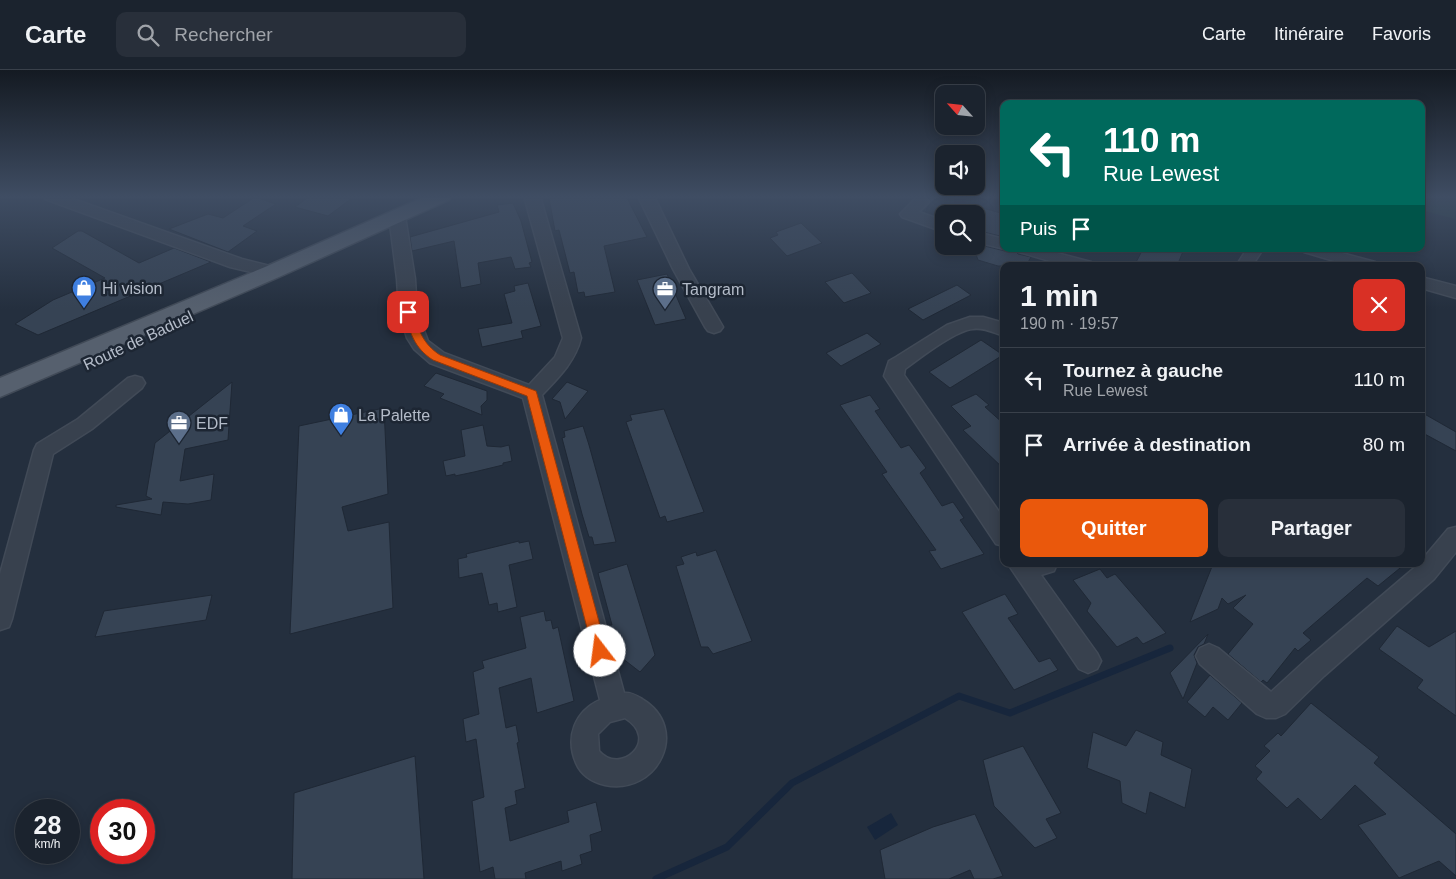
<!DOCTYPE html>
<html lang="fr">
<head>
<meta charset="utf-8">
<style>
  :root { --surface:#1b232e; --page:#282f3a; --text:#f1f3f6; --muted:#a0a4aa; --line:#39404a; --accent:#ea580c }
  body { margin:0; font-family:Arial,sans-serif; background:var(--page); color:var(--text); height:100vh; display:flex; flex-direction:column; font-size:19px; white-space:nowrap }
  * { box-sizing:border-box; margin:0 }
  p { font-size:16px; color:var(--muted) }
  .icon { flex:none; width:28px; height:28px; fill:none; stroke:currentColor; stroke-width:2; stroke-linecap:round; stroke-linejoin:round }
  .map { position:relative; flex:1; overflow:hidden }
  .sheet { position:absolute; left:1000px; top:192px; width:425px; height:305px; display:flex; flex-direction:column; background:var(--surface); border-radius:10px; box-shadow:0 2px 12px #0003,0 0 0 1px var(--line) }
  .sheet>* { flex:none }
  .top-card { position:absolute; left:1000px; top:30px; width:425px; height:152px; border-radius:10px; box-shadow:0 2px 12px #0003,0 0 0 1px var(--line); background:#00695c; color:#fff; overflow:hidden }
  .needle { width:32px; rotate:297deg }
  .fabs { position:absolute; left:935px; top:15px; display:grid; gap:10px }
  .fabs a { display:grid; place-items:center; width:50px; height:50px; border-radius:10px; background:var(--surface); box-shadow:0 2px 12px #0003,0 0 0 1px var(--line); font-size:25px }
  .speed { position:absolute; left:15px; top:729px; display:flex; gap:10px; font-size:25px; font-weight:700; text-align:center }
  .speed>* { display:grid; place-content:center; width:65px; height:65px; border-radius:50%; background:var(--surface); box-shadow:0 2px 12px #0003,0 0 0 1px var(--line); line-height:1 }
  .speed small { font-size:12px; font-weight:400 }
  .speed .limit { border:8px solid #d22; background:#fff; color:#111 }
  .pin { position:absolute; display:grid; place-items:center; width:42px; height:42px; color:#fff; margin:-21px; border-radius:10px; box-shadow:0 2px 8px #0006 }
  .me { position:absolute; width:55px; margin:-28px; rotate:345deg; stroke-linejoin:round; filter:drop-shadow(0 0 4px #0008) }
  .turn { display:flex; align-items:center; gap:18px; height:105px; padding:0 20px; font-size:22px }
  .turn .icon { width:65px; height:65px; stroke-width:2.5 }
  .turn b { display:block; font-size:35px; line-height:42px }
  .then { display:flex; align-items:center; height:48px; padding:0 20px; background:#0003; gap:10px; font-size:19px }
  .round { display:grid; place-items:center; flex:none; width:52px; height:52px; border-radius:10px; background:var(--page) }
  .headline { display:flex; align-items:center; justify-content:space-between; height:85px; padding:0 20px }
  h1 { font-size:30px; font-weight:700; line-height:38px }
  .cta { display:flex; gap:10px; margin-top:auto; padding:10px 20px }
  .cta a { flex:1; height:58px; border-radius:10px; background:var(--accent); color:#fff; font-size:20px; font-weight:700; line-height:58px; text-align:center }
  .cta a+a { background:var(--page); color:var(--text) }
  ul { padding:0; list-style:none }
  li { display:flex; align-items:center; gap:15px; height:65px; padding:0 20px; border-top:1px solid var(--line) }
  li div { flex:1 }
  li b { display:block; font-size:19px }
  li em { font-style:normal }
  header { display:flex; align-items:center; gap:30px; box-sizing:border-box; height:70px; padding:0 25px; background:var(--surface); border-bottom:1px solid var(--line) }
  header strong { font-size:24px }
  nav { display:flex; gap:28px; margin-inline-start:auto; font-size:18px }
  .search { width:350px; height:45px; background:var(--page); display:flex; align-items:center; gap:12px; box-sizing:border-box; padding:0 18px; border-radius:10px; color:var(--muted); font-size:19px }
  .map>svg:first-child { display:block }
</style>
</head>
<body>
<header>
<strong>Carte</strong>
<div class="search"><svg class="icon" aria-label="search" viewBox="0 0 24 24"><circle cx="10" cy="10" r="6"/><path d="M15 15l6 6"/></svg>Rechercher</div>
<nav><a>Carte</a><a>Itinéraire</a><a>Favoris</a></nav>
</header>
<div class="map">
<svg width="1456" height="809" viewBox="0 0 1456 809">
  <rect width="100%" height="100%" fill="#242f3e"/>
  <!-- green -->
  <polygon fill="#263c3f" points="1421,126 1456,126 1455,149 1421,140"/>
  <!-- water -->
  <polygon fill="#17263c" points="891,743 898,755 875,770 867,757"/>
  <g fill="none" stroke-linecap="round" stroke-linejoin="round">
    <!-- stream -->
    <polyline stroke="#17263c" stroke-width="7" points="656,809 727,777 792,713 959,626 1010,643 1170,578"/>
  </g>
  <!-- building -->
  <g fill="#364354" stroke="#1f2835">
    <polygon points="310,126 355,126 328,146 295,137"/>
    <polygon points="551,126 626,126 647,167 604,176 615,222 585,227 584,222 578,223 574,202 570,203 559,160 555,161 549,128"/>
    <polygon points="255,127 276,134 243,156 257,161 228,182 169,159 208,144 223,148"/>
    <polygon points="513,133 521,151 532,192 529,193 531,197 515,199 511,187 478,193 481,214 461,218 454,171 412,181 410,167 499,142 497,135"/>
    <polygon points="976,136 1004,144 1004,167 976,160"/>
    <polygon points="801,153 822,173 787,186 770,168 778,165 776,162"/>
    <polygon points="78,161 82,161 139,193 174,178 211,192 38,265 15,254 53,230 105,208 52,178"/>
    <polygon points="976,174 1005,181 1007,179 1015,179 1018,184 1031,187 1026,196 998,196 978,190 973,176 976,176"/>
    <polygon points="1143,179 1184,179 1177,196 1134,196"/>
    <polygon points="852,203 871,223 844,233 825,212"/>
    <polygon points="667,204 686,249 655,255 637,210"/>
    <polygon points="528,213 541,256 521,261 523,268 482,277 478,259 512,253 504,224 515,221 514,216"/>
    <polygon points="957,215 971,225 923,250 908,239"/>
    <polygon points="867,263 881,274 841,296 826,283"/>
    <polygon points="981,270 1003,285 950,318 929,302"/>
    <polygon points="436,303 487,321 487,330 481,336 482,345 440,328 444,324 424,316"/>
    <polygon points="232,312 228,370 185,379 180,411 214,404 211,430 188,434 163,432 161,445 116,437 116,435 152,429 146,426 155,373"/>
    <polygon points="567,312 588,321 565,349 560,332 552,329"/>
    <polygon points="976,324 989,335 985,337 1004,354 1004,399 963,360 971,356 951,336"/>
    <polygon points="870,325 880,339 875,341 901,378 909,375 926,398 920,403 942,436 953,432 964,448 960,450 984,484 941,499 929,481 936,480 882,404 887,402 840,335"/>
    <polygon points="384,338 388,424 342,437 348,461 389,452 393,538 290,564 299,356"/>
    <polygon points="664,339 704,442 667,452 665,446 660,448 626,352 632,350 630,345"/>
    <polygon points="1421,342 1456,362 1456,381 1421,362"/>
    <polygon points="483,355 487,376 501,377 509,375 512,391 503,393 503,395 474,402 455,406 455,404 446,406 443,391 465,386 461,360"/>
    <polygon points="583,356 589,375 616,472 594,475 592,467 589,467 582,444 562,368 565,367 564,361"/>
    <polygon points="519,471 519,473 529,471 533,489 509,495 517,537 498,542 497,533 489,535 482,503 459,508 458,489 467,487 466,484"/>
    <polygon points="716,480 752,571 713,584 708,577 701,577 676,496 684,494 681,487 696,482 697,486"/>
    <polygon points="627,494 655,585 640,602 622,588 618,590 609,555 612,555 598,503"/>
    <polygon points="1213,494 1405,494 1378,516 1367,508 1303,563 1311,570 1298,581 1295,578 1267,613 1263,610 1261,612 1228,584 1253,554 1233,538 1246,525 1228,534 1222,528 1218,539 1190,552"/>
    <polygon points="1100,499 1107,508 1115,504 1166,563 1143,574 1137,567 1117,577 1087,541 1091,533 1073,510"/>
    <polygon points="1005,524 1018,544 1008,548 1039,592 1050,588 1058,600 1014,620 962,542"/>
    <polygon points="212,525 206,550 95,567 104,541"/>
    <polygon points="544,541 546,551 551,550 553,559 558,557 574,631 537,643 531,608 499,618 506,658 516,655 519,672 517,673 525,718 515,721 517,734 505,738 510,771 569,752 567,741 596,732 602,761 590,765 592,781 580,785 582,794 562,801 561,791 525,803 526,809 495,809 493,797 480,802 472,731 484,727 476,669 466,672 463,649 479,644 473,602 484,598 482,591 526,578 520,547"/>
    <polygon points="1397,556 1429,577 1456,561 1456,646 1417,618 1423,610 1379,579"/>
    <polygon points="1208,564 1204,574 1198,577 1194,585 1197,593 1183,629 1170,603"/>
    <polygon points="1210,605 1242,633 1228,650 1213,637 1205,647 1187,632"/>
    <polygon points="1311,633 1379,687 1374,693 1456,764 1456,806 1439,791 1399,808 1358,755 1386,744 1355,715 1321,750 1298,728 1287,738 1256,709 1262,702 1255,696 1270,681 1264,676 1278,663 1281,666"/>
    <polygon points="1136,660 1163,672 1161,685 1192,699 1185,738 1150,722 1146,744 1122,733 1120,711 1087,698 1093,662 1126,676"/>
    <polygon points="1023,676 1061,743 1046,749 1057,768 1035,778 994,736 983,690"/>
    <polygon points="415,686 424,809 292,809 294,723"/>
    <polygon points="975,744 1003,806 993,809 974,809 970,800 949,809 885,809 880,780 933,757"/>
  </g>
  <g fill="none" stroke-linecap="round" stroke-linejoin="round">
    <defs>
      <g id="minor">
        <polygon points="42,126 65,126 242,189 278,198 280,202 278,206 272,207 230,197 45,129"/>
        <path d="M 524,126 L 540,126 L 581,268 C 575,292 558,308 542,325 L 624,623 C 631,622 637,626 642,629 C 691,658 658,726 605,715 C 592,712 581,705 576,693 C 565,667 575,641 600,630 L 523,328 L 430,293 L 414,279 L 407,268 L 399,242 L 397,209 L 389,146 L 391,143 L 403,143 L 405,146 L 415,209 L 417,242 L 428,271 L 444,283 L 529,315 L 555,287 L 563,268 ZM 625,648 C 661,670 620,706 599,681 L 598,664 L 610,652 Z"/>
        <polygon points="638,126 654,126 689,199 723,257 720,261 714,263 708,261 705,257 673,199"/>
        <polygon points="918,126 935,126 919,142 944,151 944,162 902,147 900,144"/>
        <polygon points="976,162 1004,169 1005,179 976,172"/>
        <polygon points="1017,179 1042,179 1091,192 1093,196 1067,196 1019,182"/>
        <polygon points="1247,179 1263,179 1252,196 1236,196"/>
        <polygon points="1302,179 1327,179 1375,192 1377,196 1351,196 1304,182"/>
        <polygon points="1421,207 1456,216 1456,228 1421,218"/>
        <path d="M 970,247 L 983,247 L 1004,253 L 1004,266 C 994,263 984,257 973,259 C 956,260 920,288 905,299 L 904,305 L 1004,449 L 1004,476 L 996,474 L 884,306 L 889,291 L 896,287 L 947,255 Z"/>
        <polygon points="135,306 142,308 145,313 142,318 92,359 53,384 12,549 9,557 0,560 0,504 34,380 37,374 78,349 128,308"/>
        <polygon points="1456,457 1456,482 1434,509 1324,606 1285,644 1276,648 1266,648 1257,644 1200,594 1196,586 1200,578 1209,574 1218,578 1271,622 1306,590 1419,494 1421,494 1421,491 1448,459"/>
        <polygon points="1008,494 1057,494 1054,501 1041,505 1097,583 1101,591 1097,599 1088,603 1079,599"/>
      </g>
      <polygon id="major" points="426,126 451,126 449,130 279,207 0,327 0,308 265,197"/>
    </defs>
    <!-- minor casing -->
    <use href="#minor" stroke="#414a57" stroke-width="3"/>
    <!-- major casing -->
    <use href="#major" stroke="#414a57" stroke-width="3"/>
    <!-- minor -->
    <use href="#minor" fill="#38414e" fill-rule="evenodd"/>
    <!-- major -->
    <use href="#major" fill="#56606e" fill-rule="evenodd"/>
  </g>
  <!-- sky -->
  <linearGradient id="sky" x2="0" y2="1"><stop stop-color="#141a22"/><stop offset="0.53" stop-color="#3f4d63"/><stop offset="1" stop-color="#3f4d63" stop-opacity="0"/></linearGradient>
  <rect width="1456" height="239" fill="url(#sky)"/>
  <!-- route -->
  <path fill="#ea580c" stroke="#983908" d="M 408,239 L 413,242 C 419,261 423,274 440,285 L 536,321 L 537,324 L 607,581 L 605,585 L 600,587 L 595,585 L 593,581 L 527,326 L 433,290 C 414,278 410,262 404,242 Z"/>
  <!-- icons -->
  <defs>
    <symbol id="shop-pin" viewBox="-11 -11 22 30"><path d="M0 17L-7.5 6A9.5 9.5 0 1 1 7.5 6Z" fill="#3f7fe0" stroke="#1d2633"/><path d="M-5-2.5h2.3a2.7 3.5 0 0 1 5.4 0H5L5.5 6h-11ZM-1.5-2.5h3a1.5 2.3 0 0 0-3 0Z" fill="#fff"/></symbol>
    <symbol id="office-pin" viewBox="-11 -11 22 30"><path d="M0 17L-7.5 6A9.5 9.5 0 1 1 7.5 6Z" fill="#5c6f8a" stroke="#1d2633"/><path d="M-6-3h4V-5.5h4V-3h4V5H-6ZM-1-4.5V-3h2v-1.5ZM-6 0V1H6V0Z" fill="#fff"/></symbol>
  </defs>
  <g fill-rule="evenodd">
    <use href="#shop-pin" x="70" y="204" width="28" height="38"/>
    <use href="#office-pin" x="651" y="205" width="28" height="38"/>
    <use href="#shop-pin" x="327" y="331" width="28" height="38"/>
    <use href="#office-pin" x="165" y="339" width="28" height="38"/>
  </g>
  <g text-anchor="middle" stroke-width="5" stroke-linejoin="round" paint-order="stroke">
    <!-- poi labels -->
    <g font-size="16" fill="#b4bcc9" stroke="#1d2633" text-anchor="start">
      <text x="102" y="224">Hi vision</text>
      <text x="682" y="225">Tangram</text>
      <text x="358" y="351">La Palette</text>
      <text x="196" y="359">EDF</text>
    </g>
    <!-- street labels -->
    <g font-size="16" fill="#b4bcc9" stroke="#1d2633">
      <text transform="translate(138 270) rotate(-25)" y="6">Route de Baduel</text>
    </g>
  </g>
</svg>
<div class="fabs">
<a><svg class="needle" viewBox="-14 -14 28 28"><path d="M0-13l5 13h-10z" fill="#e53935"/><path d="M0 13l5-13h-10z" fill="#a0a4aa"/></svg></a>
<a><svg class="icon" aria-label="sound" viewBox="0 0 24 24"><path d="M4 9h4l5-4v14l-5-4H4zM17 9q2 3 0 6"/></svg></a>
<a><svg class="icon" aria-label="search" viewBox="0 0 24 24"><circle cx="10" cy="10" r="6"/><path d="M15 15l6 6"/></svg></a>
</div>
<div class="speed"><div>28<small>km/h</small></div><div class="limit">30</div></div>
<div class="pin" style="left:408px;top:242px;background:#d93025"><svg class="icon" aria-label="arrive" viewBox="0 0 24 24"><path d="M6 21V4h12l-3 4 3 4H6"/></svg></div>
<svg class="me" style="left:600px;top:581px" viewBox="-20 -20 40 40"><circle r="19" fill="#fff"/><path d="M0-13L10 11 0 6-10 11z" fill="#ea580c"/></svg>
<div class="top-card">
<div class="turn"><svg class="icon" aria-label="left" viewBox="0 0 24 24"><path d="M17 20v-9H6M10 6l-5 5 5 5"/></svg><div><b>110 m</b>Rue Lewest</div></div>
<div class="then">Puis<svg class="icon" aria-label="arrive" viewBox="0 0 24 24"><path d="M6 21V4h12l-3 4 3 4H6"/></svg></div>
</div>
<section class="sheet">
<div class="headline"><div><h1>1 min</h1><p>190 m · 19:57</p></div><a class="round" style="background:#d93025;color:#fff"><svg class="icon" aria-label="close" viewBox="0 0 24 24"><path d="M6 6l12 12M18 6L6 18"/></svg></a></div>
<ul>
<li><svg class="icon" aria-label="left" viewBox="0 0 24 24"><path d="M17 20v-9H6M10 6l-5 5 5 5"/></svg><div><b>Tournez à gauche</b><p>Rue Lewest</p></div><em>110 m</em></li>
<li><svg class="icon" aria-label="arrive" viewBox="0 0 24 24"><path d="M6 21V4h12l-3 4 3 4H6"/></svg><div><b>Arrivée à destination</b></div><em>80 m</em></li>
</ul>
<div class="cta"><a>Quitter</a><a>Partager</a></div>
</section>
</div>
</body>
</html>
